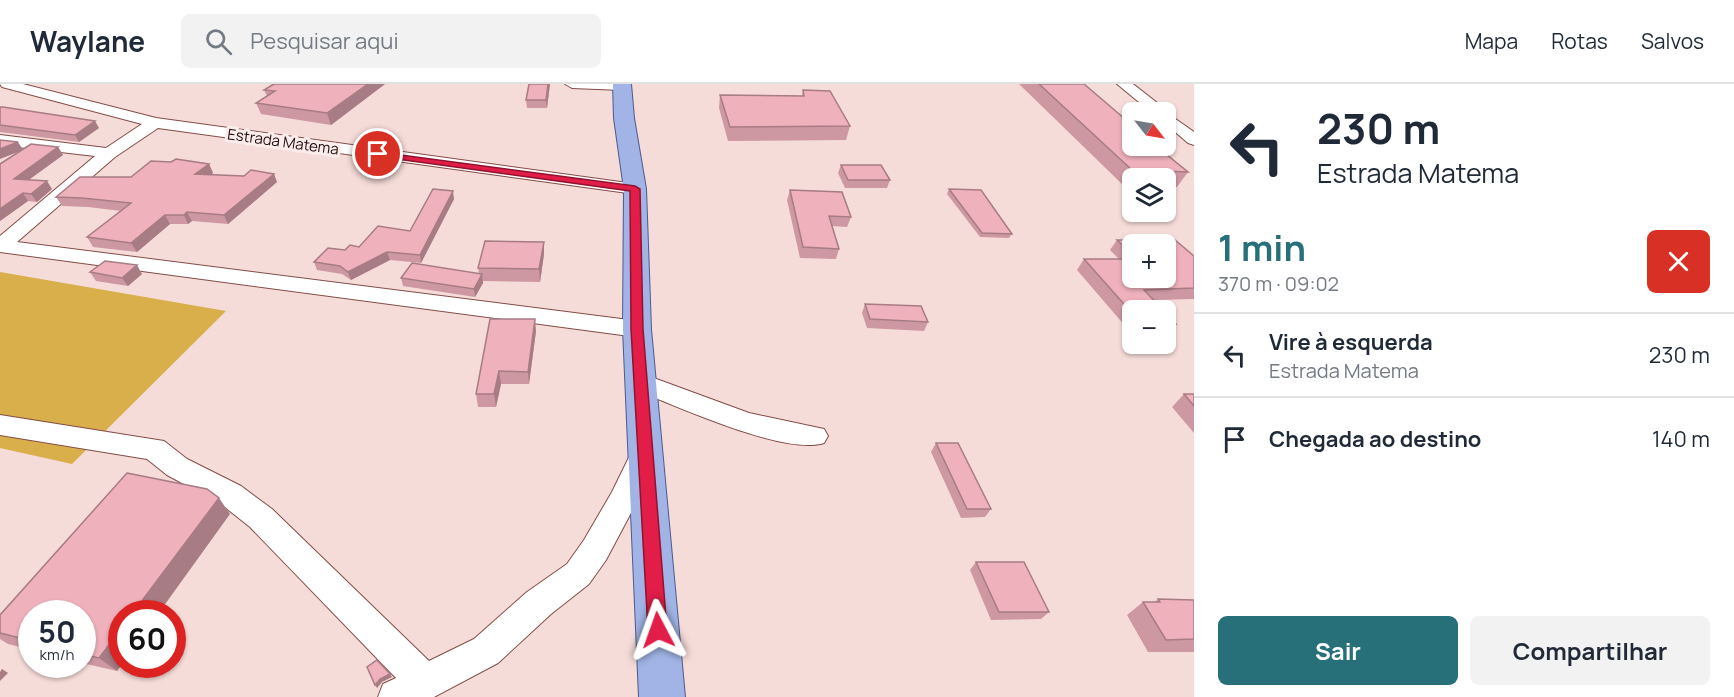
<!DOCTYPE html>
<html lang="pt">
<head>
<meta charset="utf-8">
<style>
  :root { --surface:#fff; --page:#f2f2f3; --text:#1f2937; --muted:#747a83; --line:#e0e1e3; --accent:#27707a }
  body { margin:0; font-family:Manrope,sans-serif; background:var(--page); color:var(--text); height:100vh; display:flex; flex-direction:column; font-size:22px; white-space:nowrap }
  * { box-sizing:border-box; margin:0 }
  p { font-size:20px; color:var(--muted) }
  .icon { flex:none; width:33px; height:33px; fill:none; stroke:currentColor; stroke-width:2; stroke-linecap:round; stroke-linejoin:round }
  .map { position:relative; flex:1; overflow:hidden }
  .details { display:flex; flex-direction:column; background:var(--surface); width:540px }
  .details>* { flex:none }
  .top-card { background:#fff; color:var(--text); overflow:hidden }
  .needle { width:39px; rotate:121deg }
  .controls { position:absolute; left:1122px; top:18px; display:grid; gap:12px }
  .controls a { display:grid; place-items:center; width:54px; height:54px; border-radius:9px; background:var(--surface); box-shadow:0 2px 4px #0004; font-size:30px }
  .speed { position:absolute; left:18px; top:516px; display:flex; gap:12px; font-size:30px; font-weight:700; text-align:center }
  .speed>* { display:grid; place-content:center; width:78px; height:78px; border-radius:50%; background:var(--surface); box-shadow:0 2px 4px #0004; line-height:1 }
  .speed small { font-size:15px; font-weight:400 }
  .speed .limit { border:9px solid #d22; background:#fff; color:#111 }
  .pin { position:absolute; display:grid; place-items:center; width:51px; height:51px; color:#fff; margin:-26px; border:3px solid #fff; border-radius:50%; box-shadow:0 2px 6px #0007 }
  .me { position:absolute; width:66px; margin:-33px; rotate:356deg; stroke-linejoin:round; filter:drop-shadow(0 0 4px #0008) }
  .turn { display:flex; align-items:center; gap:21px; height:126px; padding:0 24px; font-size:27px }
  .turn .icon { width:78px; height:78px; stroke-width:2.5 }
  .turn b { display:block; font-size:42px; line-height:51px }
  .round { display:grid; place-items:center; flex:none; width:63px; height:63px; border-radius:9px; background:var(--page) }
  .overview { display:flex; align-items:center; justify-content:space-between; height:102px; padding:0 24px }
  h1 { font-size:36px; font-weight:700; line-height:45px; color:var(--accent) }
  .primary-button { display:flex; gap:12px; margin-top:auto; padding:12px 24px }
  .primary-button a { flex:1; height:69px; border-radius:9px; background:var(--accent); color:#fff; font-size:24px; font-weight:700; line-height:69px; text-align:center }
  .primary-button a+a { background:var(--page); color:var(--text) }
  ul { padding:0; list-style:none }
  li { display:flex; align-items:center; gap:18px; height:84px; padding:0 24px; border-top:2px solid var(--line) }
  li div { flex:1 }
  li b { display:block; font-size:22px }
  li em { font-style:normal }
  header { display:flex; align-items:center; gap:36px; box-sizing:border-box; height:84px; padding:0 30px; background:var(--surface); border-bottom:2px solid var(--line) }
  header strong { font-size:28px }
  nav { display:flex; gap:33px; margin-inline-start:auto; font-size:21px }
  .search { width:420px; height:54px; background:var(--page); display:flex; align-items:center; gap:15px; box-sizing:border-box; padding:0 21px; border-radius:9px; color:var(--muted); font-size:22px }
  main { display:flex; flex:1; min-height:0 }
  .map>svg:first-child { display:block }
</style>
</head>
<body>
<header>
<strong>Waylane</strong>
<div class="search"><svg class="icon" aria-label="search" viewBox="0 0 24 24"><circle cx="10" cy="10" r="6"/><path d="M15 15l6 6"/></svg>Pesquisar aqui</div>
<nav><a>Mapa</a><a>Rotas</a><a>Salvos</a></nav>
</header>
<main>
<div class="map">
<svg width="1194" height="613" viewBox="0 0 1194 613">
  <rect width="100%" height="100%" fill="#f6dcd8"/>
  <!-- green -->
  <polygon fill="#d8af4a" points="0,188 226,227 72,380 0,364"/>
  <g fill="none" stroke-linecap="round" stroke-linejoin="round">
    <defs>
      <g id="minor">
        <polygon points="0,0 23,0 156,34 635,100 641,101 644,105 641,109 635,110 158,44 115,73 17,158 637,237 645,240 649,245 645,250 637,253 0,168 0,152 95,72 0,61 0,51 106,64 142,40 2,3"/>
        <polygon points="565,0 628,0 629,2 622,6 572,4"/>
        <polygon points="1117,0 1133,0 1165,25 1167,29 1194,48 1194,61 1188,59 1166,40 1166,28 1151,28"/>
        <path d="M 640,289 L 749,329 L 824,345 L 828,352 L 824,359 C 784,372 672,320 631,304 L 627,298 L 631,292 Z"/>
        <polygon points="0,331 164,357 187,375 241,402 272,425 429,577 474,555 527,508 567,480 584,456 612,408 635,361 645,358 655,361 659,369 633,425 606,476 589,500 551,530 498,579 434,613 378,613 383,600 396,594 250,443 221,420 167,391 147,375 0,351"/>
      </g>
      <polygon id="major" points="613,0 631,0 634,34 646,105 651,245 685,613 639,613 623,245 624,105 614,34"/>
    </defs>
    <!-- minor casing -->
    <use href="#minor" stroke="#834d47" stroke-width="2"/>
    <!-- major casing -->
    <use href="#major" stroke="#4d5a8e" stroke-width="2"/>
    <!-- minor -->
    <use href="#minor" fill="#fff" fill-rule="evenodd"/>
    <!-- major -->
    <use href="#major" fill="#a1b4e5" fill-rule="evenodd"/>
  </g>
  <!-- wall -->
  <g fill="#ce98a2" fill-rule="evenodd">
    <polygon points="270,0 385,0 331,41 261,30 256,19 267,12 264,6 273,1"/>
    <polygon points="529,0 550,0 547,24 527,24 526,16"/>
    <polygon points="1019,0 1084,0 1188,88 1177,103 1166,103 1166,94 1132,94 1132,102 1123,101"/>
    <polygon points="803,6 850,42 846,56 728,57 719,24 720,11 802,12"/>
    <polygon points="0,23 99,44 79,58 0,48"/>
    <polygon points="58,63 63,71 28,96 52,105 37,118 28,117 0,137 0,80 23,66"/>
    <polygon points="209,80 213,89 211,90 277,98 228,140 192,137 188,140 170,140 137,168 93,163 87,153 121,127 88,123 62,122 56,113 131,93"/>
    <polygon points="841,81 890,96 887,104 845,104 838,89"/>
    <polygon points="949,105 1012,150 1009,154 980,153 947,110"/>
    <polygon points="790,106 851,133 847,143 832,142 839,165 836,175 800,174 787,116"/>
    <polygon points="454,115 421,179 390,176 351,196 342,190 317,186 314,178 359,163 410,147"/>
    <path d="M 1117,156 L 1194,172 L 1194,215 L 1154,216 L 1132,226 L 1132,250 L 1077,186 L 1084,175 L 1119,175 L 1110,166 ZM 1132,160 L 1166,194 L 1132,194 Z"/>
    <polygon points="544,170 540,198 483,197 483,199 475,213 403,202 401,194 479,190 478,184"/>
    <polygon points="90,188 142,190 128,202 96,197"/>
    <polygon points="865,220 928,238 924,247 867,244 862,229"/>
    <polygon points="1166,229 1176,240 1167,252 1166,252"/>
    <polygon points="536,247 529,300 501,300 496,323 478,323 476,310"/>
    <polygon points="1184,310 1194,310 1194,349 1172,323"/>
    <polygon points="936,359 991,425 985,433 961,434 931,368"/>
    <polygon points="230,430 122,530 122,580 117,587 82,579 82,530 32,530 32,566 8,560 0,555 0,531"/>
    <polygon points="976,478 1049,528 1041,535 991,536 970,486"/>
    <polygon points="1158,515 1194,516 1194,568 1148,568 1127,531 1143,518 1155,518"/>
  </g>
  <!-- shaded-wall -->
  <g fill="#a77c84">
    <polygon points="368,0 385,0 331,41 327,29"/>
    <polygon points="548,0 550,0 547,24 546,16"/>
    <polygon points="95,37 99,44 79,58 75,51"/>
    <polygon points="18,58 23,66 0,75 0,65"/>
    <polygon points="58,63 63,71 19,103 14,95"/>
    <polygon points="209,80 213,89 199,99 195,90"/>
    <polygon points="274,90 277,98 228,140 224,131"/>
    <polygon points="47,97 52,105 37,118 31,110"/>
    <polygon points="453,107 454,115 421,179 420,171"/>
    <polygon points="23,109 28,117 0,137 0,125"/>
    <polygon points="187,128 192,137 188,140 184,131"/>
    <polygon points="165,131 170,140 137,168 131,159"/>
    <polygon points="544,158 544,170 540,198 539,185"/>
    <polygon points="387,168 390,176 351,196 348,188"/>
    <polygon points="137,181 142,190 128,202 122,194"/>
    <polygon points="482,190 483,199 475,213 474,205"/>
    <polygon points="535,235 536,247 529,300 528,288"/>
    <polygon points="499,287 501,300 496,323 494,310"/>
    <polygon points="219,414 230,430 158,530 132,530"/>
    <polygon points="122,544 122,580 117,587 99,574"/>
    <polygon points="2,585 8,589 0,597 0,588"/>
    <polygon points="390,590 392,593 382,598 377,604 375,601 380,595"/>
  </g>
  <!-- building -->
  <g fill="#efb1bc" stroke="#a77c84" stroke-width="1.5">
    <polygon points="274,0 368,0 327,29 256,19 275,7 264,6"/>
    <polygon points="529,0 548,0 546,16 526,16"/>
    <polygon points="1039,0 1084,0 1132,41 1132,62 1156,62 1188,88 1132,86"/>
    <polygon points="803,6 830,7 850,42 730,43 720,11 804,12"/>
    <polygon points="0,23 3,23 95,37 75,51 0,41"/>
    <polygon points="0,56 18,58 0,65"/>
    <polygon points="31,60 58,63 14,95 47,97 31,110 23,109 0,125 0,80"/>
    <polygon points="176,75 209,80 195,90 244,92 251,86 274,90 224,131 187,128 184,131 165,131 131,159 87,153 131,119 82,114 56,113 80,93 131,93 151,77 171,78"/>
    <polygon points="841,81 881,81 890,96 848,96"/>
    <polygon points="433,105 453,107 420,171 387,168 348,188 340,182 314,178 328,164 345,166 350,161 359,163 378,142 410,147"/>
    <polygon points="949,105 981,106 1012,150 982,149"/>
    <polygon points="790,106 842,108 851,133 829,132 839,165 803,163"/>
    <polygon points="1117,156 1175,156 1194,172 1194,204 1144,206 1163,226 1132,226 1132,229 1084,175 1132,175 1132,194 1166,194 1166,160 1132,160 1132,170"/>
    <polygon points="485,157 544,158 539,185 478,184"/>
    <polygon points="105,177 137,181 122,194 90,188"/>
    <polygon points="412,179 482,190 474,205 401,194"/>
    <polygon points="865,220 921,222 928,238 870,235"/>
    <polygon points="1166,229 1176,240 1166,240"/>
    <polygon points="490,235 535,235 528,288 499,287 494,310 476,310"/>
    <polygon points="1184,310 1194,310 1194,322"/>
    <polygon points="936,359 958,359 991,425 967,425"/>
    <polygon points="127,389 207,405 219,414 132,530 122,530 122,544 99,574 82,570 82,530 32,530 32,557 0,549 0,531"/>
    <polygon points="976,478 1024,478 1049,528 999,528"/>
    <polygon points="1158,515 1194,516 1194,555 1166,556 1143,518 1160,518"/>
    <polygon points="377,576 390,590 380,595 375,601 367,583"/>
  </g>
  <!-- route -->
  <polygon fill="#e11d48" stroke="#92132f" stroke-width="1.5" points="378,68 635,102 640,105 643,245 667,546 664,552 658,555 651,552 648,546 631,245 630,107 375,72 374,70"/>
  <g text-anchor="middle" stroke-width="6" stroke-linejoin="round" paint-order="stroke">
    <!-- far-street labels -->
    <g font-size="15" fill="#250f0d" stroke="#faedeb">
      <text transform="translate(283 58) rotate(8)" y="5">Estrada Matema</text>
    </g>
  </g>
</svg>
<div class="controls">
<a><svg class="needle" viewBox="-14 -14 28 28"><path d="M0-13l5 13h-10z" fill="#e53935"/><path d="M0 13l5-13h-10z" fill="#747a83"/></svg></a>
<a><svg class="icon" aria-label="layers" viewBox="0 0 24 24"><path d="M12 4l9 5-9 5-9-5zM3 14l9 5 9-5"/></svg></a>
<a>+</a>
<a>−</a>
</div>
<div class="speed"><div>50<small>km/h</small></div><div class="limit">60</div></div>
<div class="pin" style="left:378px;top:70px;background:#d93025"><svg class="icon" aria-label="arrive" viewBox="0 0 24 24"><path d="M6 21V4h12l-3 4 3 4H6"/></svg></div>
<svg class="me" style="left:658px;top:546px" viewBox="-20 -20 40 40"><path d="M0-17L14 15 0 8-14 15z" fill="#e11d48" stroke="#fff" stroke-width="4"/></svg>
</div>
<section class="details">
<div class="top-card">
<div class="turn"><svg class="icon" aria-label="left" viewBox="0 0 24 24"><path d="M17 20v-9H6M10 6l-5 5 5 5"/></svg><div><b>230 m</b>Estrada Matema</div></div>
</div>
<div class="overview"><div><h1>1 min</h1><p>370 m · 09:02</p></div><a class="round" style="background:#d93025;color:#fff"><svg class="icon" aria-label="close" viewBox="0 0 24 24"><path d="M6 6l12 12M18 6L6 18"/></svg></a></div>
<ul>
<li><svg class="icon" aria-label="left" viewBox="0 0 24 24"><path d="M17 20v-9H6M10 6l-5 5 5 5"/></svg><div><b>Vire à esquerda</b><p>Estrada Matema</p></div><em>230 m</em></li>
<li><svg class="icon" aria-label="arrive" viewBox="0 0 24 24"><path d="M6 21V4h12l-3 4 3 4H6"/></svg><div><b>Chegada ao destino</b></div><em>140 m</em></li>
</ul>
<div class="primary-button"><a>Sair</a><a>Compartilhar</a></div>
</section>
</main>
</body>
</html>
